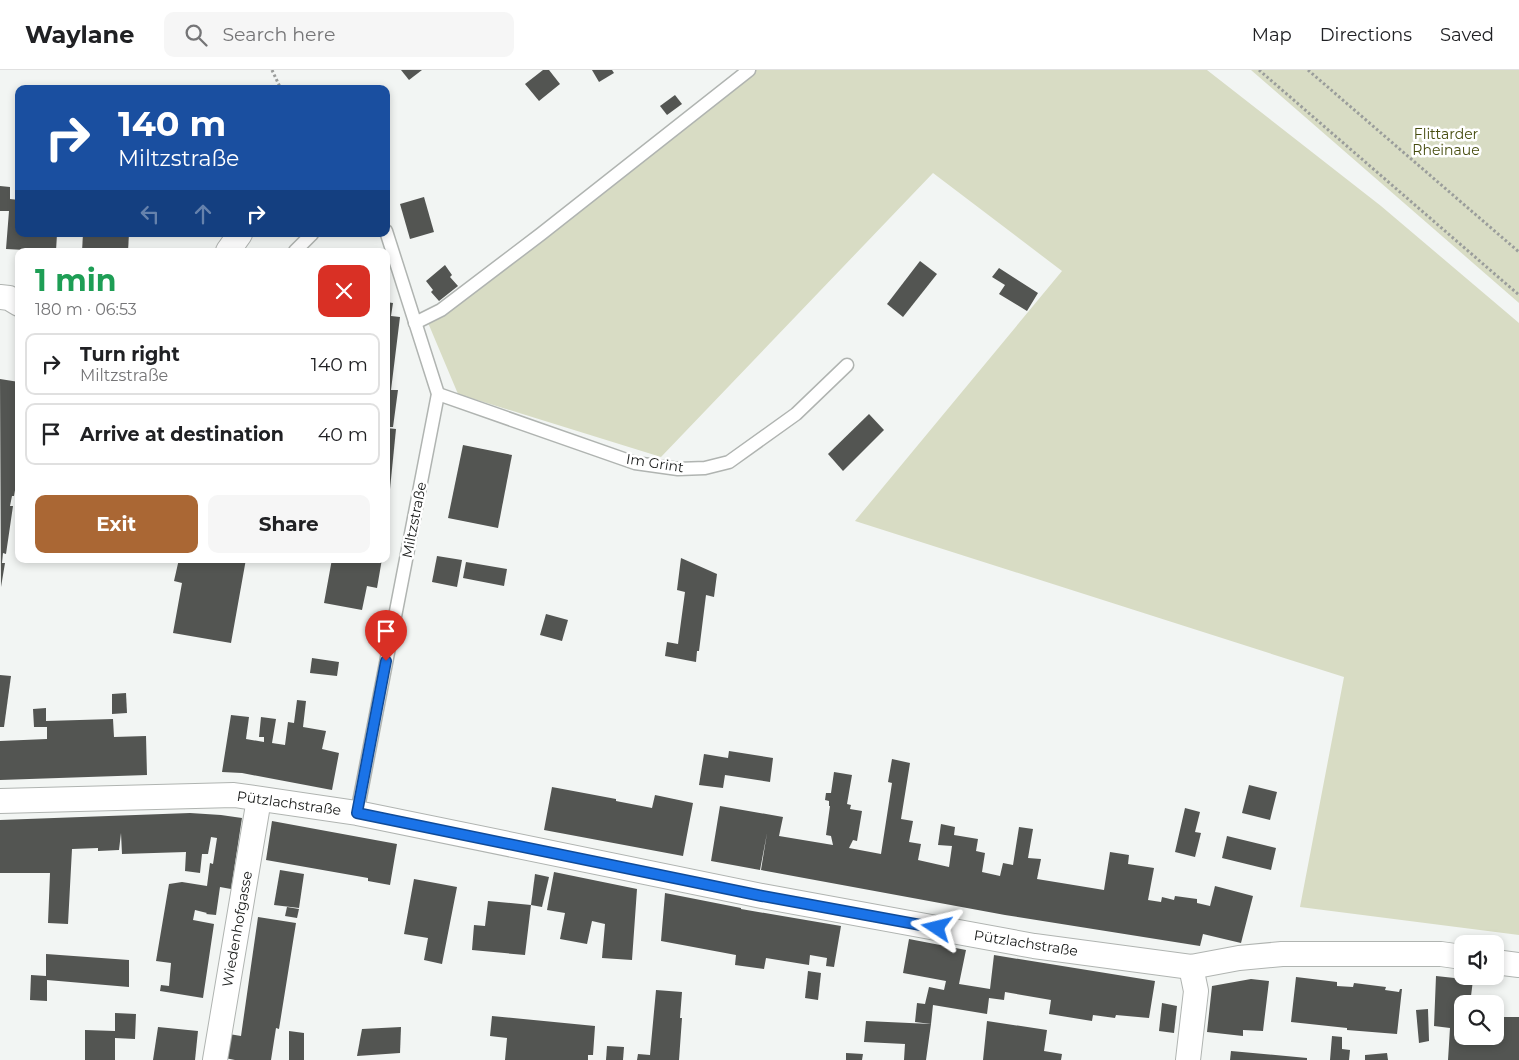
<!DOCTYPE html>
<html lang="en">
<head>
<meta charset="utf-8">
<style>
  :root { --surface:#fff; --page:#f6f6f6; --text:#202124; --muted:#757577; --line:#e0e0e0; --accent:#aa6734 }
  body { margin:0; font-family:Montserrat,sans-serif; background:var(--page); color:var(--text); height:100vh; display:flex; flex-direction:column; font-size:19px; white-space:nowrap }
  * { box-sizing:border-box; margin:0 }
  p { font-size:16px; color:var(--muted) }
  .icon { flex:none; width:28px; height:28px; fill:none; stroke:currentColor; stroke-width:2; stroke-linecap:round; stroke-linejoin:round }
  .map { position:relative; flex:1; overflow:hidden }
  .drawer { position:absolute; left:15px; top:178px; width:375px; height:315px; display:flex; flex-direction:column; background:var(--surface); border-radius:10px; box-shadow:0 2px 8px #0003 }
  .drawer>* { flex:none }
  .top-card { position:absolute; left:15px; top:15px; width:375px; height:152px; border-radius:10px; box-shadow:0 2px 8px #0003; background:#1a4fa0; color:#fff; overflow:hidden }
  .buttons { position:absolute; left:1454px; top:865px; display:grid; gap:10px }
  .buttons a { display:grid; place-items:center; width:50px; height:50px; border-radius:10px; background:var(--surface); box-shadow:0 2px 8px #0003; font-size:25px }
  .pin { position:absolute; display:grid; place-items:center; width:42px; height:42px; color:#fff; margin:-51px -21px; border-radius:50% 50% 50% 0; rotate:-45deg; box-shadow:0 0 5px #0007 }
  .pin .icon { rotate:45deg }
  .me { position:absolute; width:55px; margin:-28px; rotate:280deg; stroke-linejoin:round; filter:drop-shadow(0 0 4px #0008) }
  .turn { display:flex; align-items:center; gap:18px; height:105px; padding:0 20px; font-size:22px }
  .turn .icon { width:65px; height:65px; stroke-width:2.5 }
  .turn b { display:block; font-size:35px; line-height:42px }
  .lanes { display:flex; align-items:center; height:48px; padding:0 20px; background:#0003; justify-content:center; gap:25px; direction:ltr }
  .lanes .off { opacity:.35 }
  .round { display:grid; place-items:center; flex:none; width:52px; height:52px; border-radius:10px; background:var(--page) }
  .overview { display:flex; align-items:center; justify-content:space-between; height:85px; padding:0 20px }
  h1 { font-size:30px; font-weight:700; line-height:38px; color:#1e9e55 }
  .action { display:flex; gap:10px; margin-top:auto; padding:10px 20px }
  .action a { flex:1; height:58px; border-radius:10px; background:var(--accent); color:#fff; font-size:20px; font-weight:700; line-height:58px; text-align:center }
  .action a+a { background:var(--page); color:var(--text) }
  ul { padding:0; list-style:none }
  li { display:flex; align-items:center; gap:15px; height:62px; margin:0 10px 8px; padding:0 10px; border:2px solid var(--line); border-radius:10px }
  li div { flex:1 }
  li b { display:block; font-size:19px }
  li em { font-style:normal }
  header { display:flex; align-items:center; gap:30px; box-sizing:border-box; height:70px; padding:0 25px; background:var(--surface); border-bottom:1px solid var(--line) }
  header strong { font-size:24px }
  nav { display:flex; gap:28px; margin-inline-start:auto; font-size:18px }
  .search { width:350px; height:45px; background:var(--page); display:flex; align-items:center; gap:12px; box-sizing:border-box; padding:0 18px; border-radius:10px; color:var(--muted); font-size:19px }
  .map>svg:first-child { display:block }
</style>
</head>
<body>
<header>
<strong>Waylane</strong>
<div class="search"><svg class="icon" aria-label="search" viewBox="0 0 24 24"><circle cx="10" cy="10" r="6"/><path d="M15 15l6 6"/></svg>Search here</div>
<nav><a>Map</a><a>Directions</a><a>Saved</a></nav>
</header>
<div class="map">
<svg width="1519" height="990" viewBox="0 0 1519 990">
  <rect width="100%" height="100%" fill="#f2f5f3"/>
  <!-- green -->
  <g fill="#d8dcc4">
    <polygon points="748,0 1207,0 1381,136 1519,253 1519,865 1300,837 1344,607 855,451 1062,201 933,103 661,387 458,324 426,248"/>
    <polygon points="1251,0 1519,0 1519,233"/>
  </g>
  <!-- building -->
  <g fill="#535552">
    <polygon points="401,0 422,0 409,10"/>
    <polygon points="543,0 549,0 560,14 539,31 525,14"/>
    <polygon points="592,0 612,0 614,3 599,12"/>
    <polygon points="675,25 682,34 667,45 660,36"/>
    <polygon points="0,116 10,117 10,129 19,130 19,164 57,164 56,181 25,181 25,180 6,179 9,141 0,141"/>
    <polygon points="424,127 434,162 410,169 400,134"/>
    <polygon points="83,164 129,164 128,181 82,181"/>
    <polygon points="920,191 937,204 903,247 887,234"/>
    <polygon points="445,195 452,205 450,207 458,216 439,231 431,222 433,220 426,211"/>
    <polygon points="999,198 1038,223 1027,241 999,224 1005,215 992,207"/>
    <polygon points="386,232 393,233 391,246 400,247 391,320 398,320 393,357 386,357"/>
    <polygon points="0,309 19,312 19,397 14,426 12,426 10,436 13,436 6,484 3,483 2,493 5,493 1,517"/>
    <polygon points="869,344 884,360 843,401 828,384"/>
    <polygon points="386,358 396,359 388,439 386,439"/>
    <polygon points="463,375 512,385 498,458 448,448"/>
    <polygon points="437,486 462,490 457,517 432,512"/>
    <polygon points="681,488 717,504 714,527 706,525 699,581 697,581 696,592 665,586 667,572 678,574 685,522 677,520"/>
    <polygon points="179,489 246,489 231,573 173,563 182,513 174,511"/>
    <polygon points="332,489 382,489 377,518 367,516 362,540 324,533"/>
    <polygon points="466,492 507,499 504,516 463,508"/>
    <polygon points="546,544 568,550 562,571 540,565"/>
    <polygon points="312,588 339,592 337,606 310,603"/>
    <polygon points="0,605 11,606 4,657 0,657"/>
    <polygon points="126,623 127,643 112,644 112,624"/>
    <polygon points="297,630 306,631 303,657 326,661 322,679 339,683 332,720 242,703 222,702 231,645 249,647 246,669 264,672 264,667 259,667 261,647 276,649 272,673 285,675 288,652 294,653"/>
    <polygon points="46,638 46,651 113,649 114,667 146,666 147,705 0,710 0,671 47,669 47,657 34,657 33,639"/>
    <polygon points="729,681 773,688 770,712 725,705 723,718 699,715 704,684 728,688"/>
    <polygon points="892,689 910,693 901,749 913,751 909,772 921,774 918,790 949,797 952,776 938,775 941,754 955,757 954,765 978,769 976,781 985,783 982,802 1000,806 1003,793 1013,795 1019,757 1033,759 1028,788 1041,789 1037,809 1104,820 1110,782 1129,785 1128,794 1154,798 1148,830 1161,832 1162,827 1174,830 1175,826 1197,829 1197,833 1210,836 1215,816 1253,826 1241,873 1203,864 1200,876 1005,845 761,800 767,763 760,800 711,791 720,736 783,747 779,766 833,775 831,766 826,765 830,736 829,736 829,731 825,730 826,723 831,723 834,702 852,705 847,734 851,735 850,739 862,741 857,771 853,770 849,778 881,784 892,713 888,712"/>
    <polygon points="1249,715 1277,722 1270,750 1242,743"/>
    <polygon points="552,717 616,729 616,731 652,738 655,725 693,733 683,786 544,760"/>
    <polygon points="1185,738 1200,742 1195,762 1201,763 1195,787 1175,782"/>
    <polygon points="190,743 221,745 242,748 231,819 220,817 216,845 206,844 207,843 195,840 193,850 214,854 203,928 160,921 161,915 169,916 171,893 156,891 169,814 182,812 207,816 210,793 213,794 217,768 211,767 208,784 202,784 200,803 185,801 186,782 122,784 121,763 119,780 98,781 98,778 72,779 68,854 48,853 50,803 0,803 0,750"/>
    <polygon points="272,751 397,774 390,815 368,811 368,808 266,790"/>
    <polygon points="1227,766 1276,778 1271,800 1222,788"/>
    <polygon points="280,800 304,804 299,838 274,835"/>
    <polygon points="554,802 637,819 632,890 602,888 605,854 592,851 587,874 560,869 565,843 547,840"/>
    <polygon points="535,804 549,807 542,837 531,835"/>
    <polygon points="414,809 457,817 442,894 424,890 428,868 404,864"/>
    <polygon points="665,823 741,838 741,839 841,856 834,897 826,896 827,888 810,885 809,895 766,888 764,899 735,895 736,885 661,871"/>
    <polygon points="488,831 531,835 525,885 472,880 474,855 485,856"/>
    <polygon points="287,837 299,839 297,848 285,846"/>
    <polygon points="258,847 296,853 279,959 276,958 271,990 235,990 225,988 229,964 241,966"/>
    <polygon points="909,869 966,880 959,914 990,919 994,885 1155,911 1149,948 1116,945 1115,948 1093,945 1092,951 1049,944 1051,930 1005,922 1004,930 989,928 987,944 933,935 931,954 915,952 917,933 925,934 929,917 944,920 946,911 903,903"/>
    <polygon points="46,884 129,890 129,917 47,910 47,931 30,930 31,905 46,906"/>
    <polygon points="808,901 821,903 818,930 805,928"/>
    <polygon points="1436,906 1473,910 1470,934 1462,934 1462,966 1495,966 1495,937 1500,937 1500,947 1519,947 1519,990 1448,990 1450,958 1434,956"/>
    <polygon points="1296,907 1337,912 1337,916 1353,917 1354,913 1386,917 1385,920 1399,922 1400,919 1402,919 1397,964 1347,960 1347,958 1291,952"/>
    <polygon points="1251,909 1269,911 1263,961 1243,960 1243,966 1207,962 1212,916"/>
    <polygon points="656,920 682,922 680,948 682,948 679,990 637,990 638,984 650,985"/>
    <polygon points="1162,933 1177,936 1174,963 1159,961"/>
    <polygon points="1428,939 1429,971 1419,973 1416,940"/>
    <polygon points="115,943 136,944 135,969 115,968 115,990 85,990 85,960 115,961"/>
    <polygon points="492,946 595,956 593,985 588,985 588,990 505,990 507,968 490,966"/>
    <polygon points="866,951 931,954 926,990 904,990 905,974 864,972"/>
    <polygon points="987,951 1047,960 1044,981 1062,984 1061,990 983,990"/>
    <polygon points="158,957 198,961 195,990 153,990"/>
    <polygon points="401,957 400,983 357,986 362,959"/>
    <polygon points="289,961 304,963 304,990 289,990"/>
    <polygon points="1332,966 1342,967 1342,979 1350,980 1349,990 1330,990"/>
    <polygon points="607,976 624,977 623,990 606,990"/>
    <polygon points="1231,981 1307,988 1307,990 1230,990"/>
    <polygon points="846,983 863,984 862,990 846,990"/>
    <polygon points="1387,983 1388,990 1365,990 1365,985"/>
  </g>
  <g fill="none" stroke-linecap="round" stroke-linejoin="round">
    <defs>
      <g id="service">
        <polyline points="295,181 312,164"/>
        <polyline points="415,253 441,240 541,164 749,0"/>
        <polyline points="438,324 635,393 678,399 705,398 729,392 796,344 847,295"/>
        <polyline points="357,743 438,324 386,161"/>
      </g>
      <g id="minor">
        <polyline points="228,181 240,164"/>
        <polyline points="0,227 9,228 19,234"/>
        <polyline points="0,731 234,725 357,743 762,826 1034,876 1191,897 1239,888 1282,884 1441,884 1462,887"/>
        <polyline points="1495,892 1519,895"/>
        <polyline points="215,990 259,729"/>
        <polyline points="1188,990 1196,921 1191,897"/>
      </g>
    </defs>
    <!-- service casing -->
    <use href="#service" stroke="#b0b4b1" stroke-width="15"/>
    <!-- minor casing -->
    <use href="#minor" stroke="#b0b4b1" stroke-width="26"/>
    <!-- path -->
    <g stroke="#9a9d9b" stroke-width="3" stroke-dasharray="2.5 2.5" stroke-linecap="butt">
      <polyline points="272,0 281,19"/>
      <polyline points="1259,0 1519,225"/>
      <polyline points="1308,0 1519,182"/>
    </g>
    <!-- service -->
    <use href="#service" stroke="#fff" stroke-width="12"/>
    <!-- minor -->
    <use href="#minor" stroke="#fff" stroke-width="24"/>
  </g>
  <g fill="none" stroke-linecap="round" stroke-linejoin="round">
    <defs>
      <polyline id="route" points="386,591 357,743 762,826 937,858"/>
    </defs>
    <!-- route casing -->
    <use href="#route" stroke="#114b97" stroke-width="12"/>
    <!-- route -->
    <use href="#route" stroke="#1a73e8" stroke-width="9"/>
  </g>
  <g text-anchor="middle" stroke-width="5" stroke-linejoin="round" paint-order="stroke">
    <!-- park labels -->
    <g font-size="14" fill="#464c0e" stroke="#fff">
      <text x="1446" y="69">Flittarder<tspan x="1446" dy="16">Rheinaue</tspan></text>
    </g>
    <!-- street labels -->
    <g font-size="14" fill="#171918" stroke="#fff">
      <text transform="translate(655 393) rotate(9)" y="5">Im Grint</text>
      <text transform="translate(414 450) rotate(-79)" y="5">Miltzstraße</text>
      <text transform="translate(289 733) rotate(8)" y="5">Pützlachstraße</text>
      <text transform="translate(237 859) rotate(-80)" y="5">Wiedenhofgasse</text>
      <text transform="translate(1026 873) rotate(9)" y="5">Pützlachstraße</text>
    </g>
  </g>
</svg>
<div class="buttons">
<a><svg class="icon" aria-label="sound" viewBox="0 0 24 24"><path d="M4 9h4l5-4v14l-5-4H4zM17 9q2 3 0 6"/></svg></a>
<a><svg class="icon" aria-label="search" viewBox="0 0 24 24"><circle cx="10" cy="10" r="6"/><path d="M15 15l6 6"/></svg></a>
</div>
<div class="pin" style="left:386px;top:591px;background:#d93025"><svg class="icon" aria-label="arrive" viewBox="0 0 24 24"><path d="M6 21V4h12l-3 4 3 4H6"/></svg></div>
<svg class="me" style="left:937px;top:858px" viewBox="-20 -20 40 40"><path d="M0-17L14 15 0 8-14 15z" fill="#1a73e8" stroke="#fff" stroke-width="4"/></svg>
<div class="top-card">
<div class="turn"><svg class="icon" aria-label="right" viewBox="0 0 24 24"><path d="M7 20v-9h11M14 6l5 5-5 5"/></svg><div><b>140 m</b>Miltzstraße</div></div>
<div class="lanes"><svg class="icon off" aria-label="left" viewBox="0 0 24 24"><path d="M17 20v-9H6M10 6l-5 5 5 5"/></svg><svg class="icon off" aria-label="ahead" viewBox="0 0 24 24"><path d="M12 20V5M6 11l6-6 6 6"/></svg><svg class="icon" aria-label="right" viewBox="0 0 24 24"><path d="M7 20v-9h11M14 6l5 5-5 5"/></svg></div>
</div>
<section class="drawer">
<div class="overview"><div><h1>1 min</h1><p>180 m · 06:53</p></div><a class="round" style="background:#d93025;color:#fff"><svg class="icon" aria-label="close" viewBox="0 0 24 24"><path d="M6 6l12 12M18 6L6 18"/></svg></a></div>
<ul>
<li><svg class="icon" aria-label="right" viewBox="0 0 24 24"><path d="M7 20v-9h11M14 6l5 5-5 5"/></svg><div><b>Turn right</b><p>Miltzstraße</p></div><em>140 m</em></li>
<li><svg class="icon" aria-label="arrive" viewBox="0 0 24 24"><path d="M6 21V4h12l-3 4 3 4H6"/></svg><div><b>Arrive at destination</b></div><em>40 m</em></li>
</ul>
<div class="action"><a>Exit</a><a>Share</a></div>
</section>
</div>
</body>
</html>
